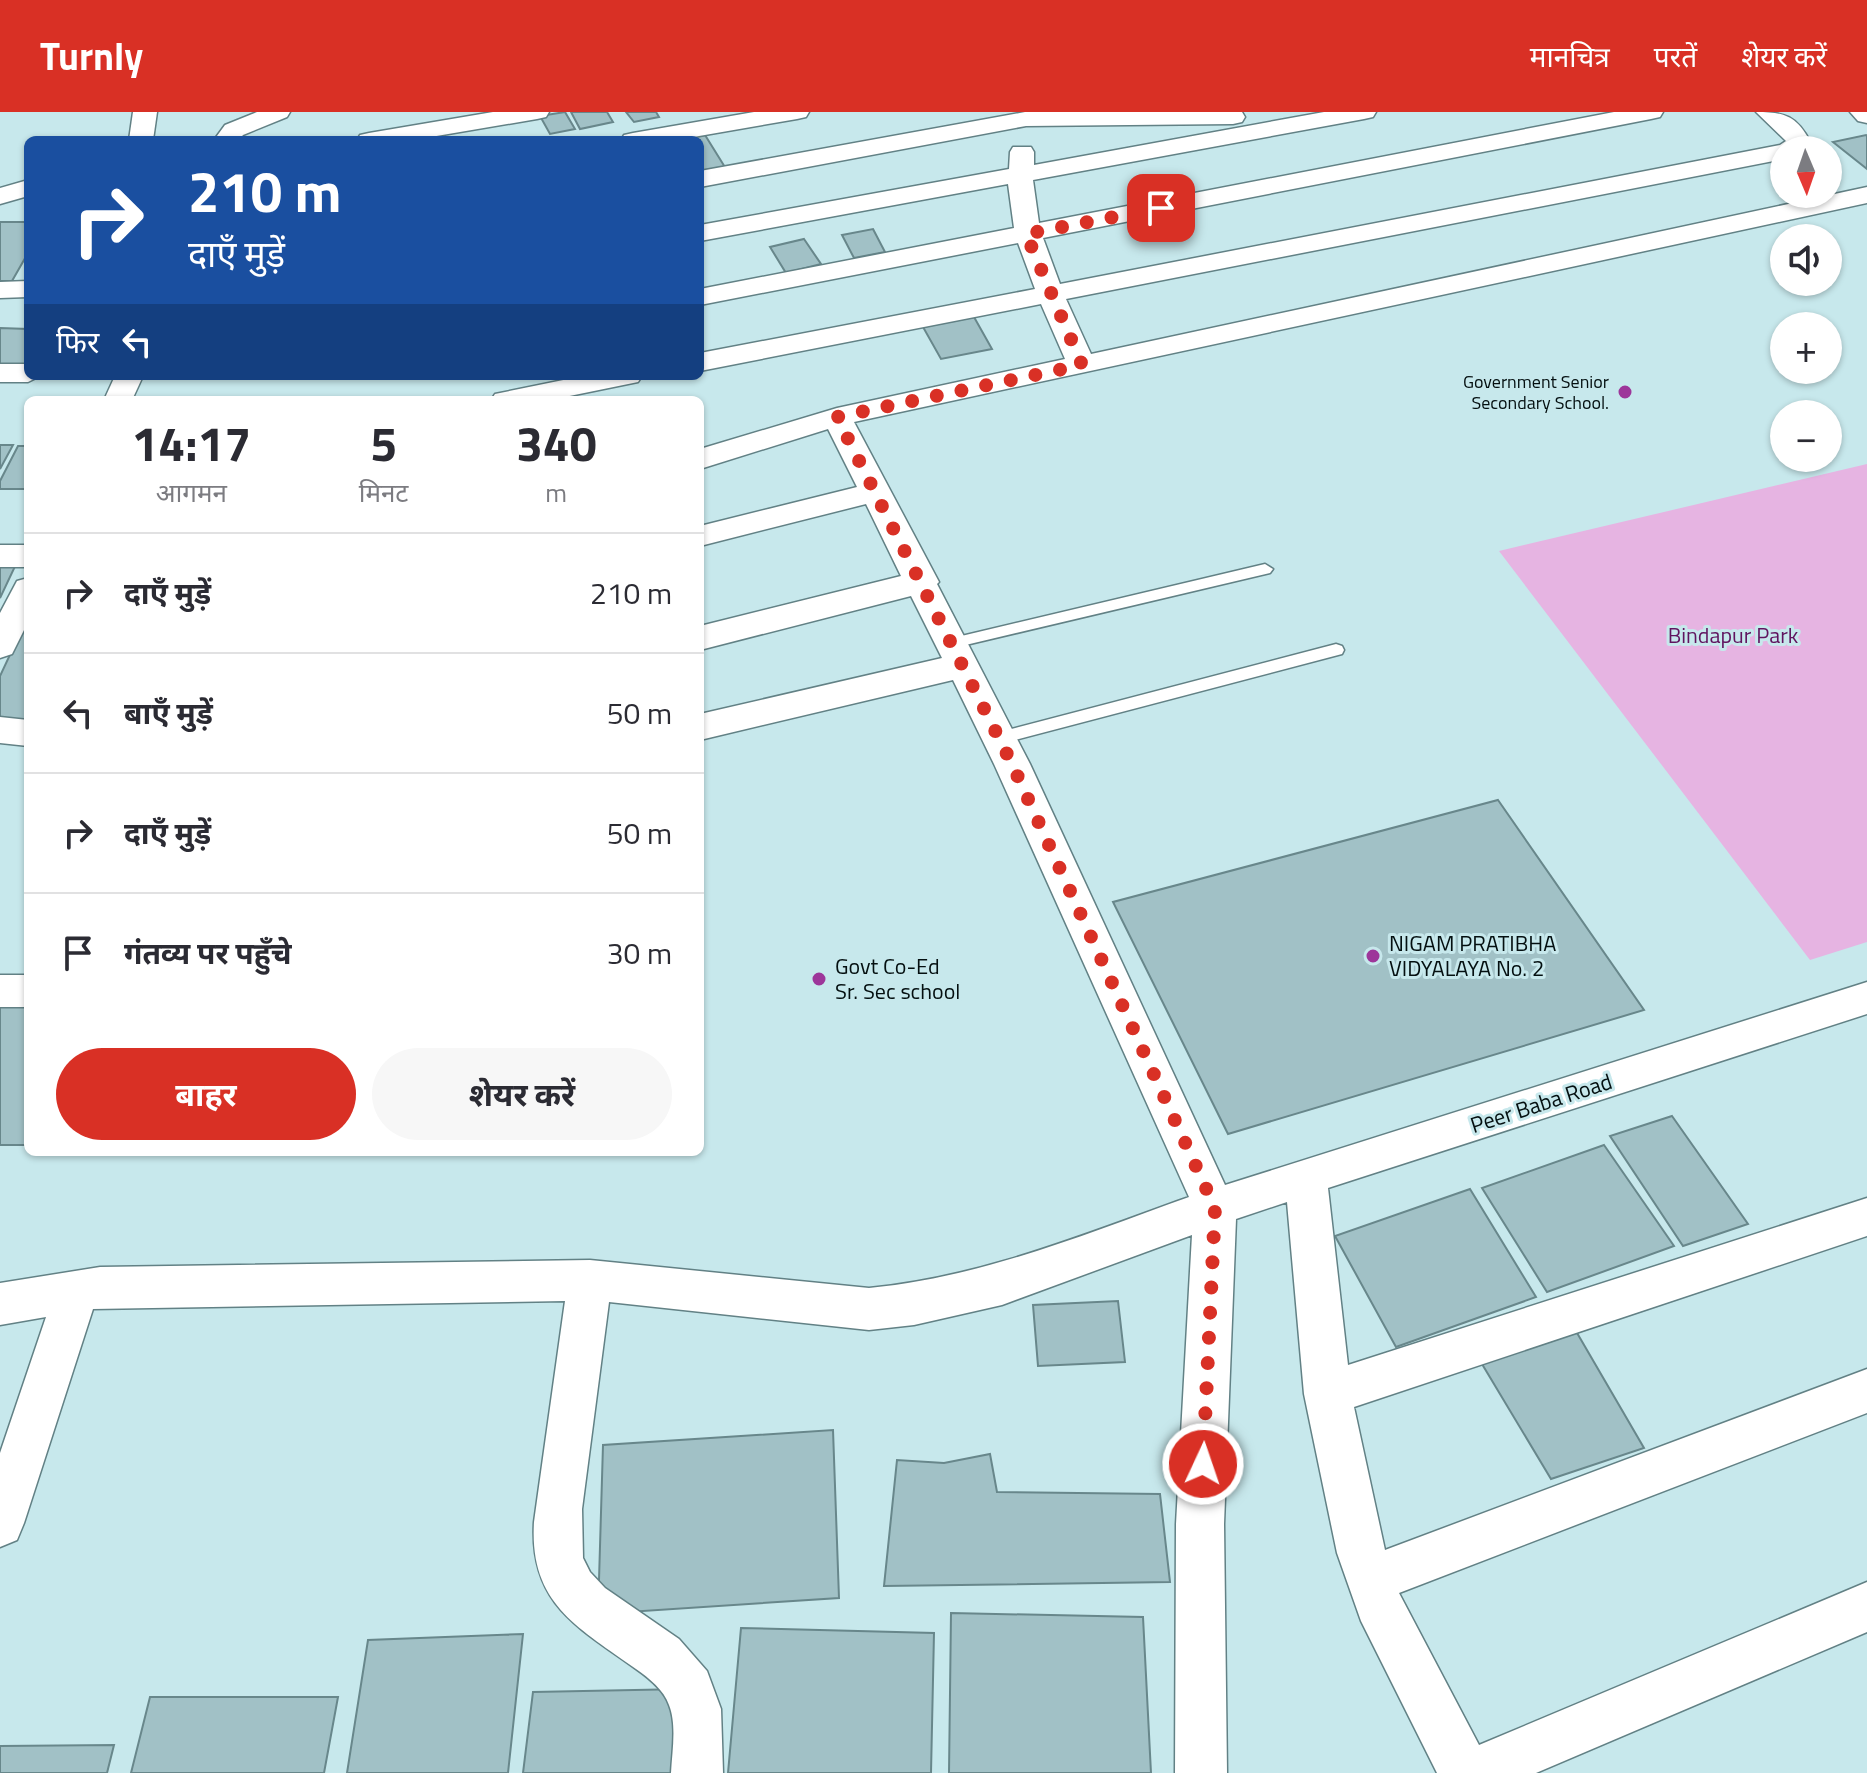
<!DOCTYPE html>
<html lang="hi">
<head>
<meta charset="utf-8">
<style>
  :root { --surface:#fff; --page:#f7f7f7; --text:#2b2b33; --muted:#7c7c81; --line:#e1e1e2; --accent:#d93025 }
  body { margin:0; font-family:"Titillium Web","Noto Sans Devanagari",sans-serif; background:var(--page); color:var(--text); height:100vh; display:flex; flex-direction:column; font-size:30px; white-space:nowrap }
  * { box-sizing:border-box; margin:0 }
  p { font-size:26px; color:var(--muted) }
  .icon { flex:none; width:44px; height:44px; fill:none; stroke:currentColor; stroke-width:2; stroke-linecap:round; stroke-linejoin:round }
  .map { position:relative; flex:1; overflow:hidden }
  .details { position:absolute; left:24px; top:284px; width:680px; height:760px; display:flex; flex-direction:column; background:var(--surface); border-radius:12px; box-shadow:0 2px 6px #0004 }
  .details>* { flex:none }
  .banner { position:absolute; left:24px; top:24px; width:680px; height:244px; border-radius:12px; box-shadow:0 2px 6px #0004; background:#1a4fa0; color:#fff; overflow:hidden }
  .needle { width:52px; rotate:178deg }
  .controls { position:absolute; left:1770px; top:24px; display:grid; gap:16px }
  .controls a { display:grid; place-items:center; width:72px; height:72px; border-radius:50%; background:var(--surface); box-shadow:0 2px 6px #0004; font-size:40px }
  .pin { position:absolute; display:grid; place-items:center; width:68px; height:68px; color:#fff; margin:-34px; border-radius:16px; box-shadow:0 4px 12px #0006 }
  .me { position:absolute; width:88px; margin:-44px; rotate:3deg; stroke-linejoin:round; filter:drop-shadow(0 0 6px #0008) }
  .turn { display:flex; align-items:center; gap:28px; height:168px; padding:0 32px; font-size:36px }
  .turn .icon { width:104px; height:104px; stroke-width:2.5 }
  .turn b { display:block; font-size:56px; line-height:68px }
  .then { display:flex; align-items:center; height:76px; padding:0 32px; background:#0003; gap:16px; font-size:30px }
  .eta { display:flex; justify-content:space-evenly; align-items:center; height:136px; text-align:center }
  .eta b { font-size:48px; font-weight:700; line-height:56px }
  .button { display:flex; gap:16px; margin-top:auto; padding:16px 32px }
  .button a { flex:1; height:92px; border-radius:48px; background:var(--accent); color:#fff; font-size:32px; font-weight:700; line-height:92px; text-align:center }
  .button a+a { background:var(--page); color:var(--text) }
  ul { padding:0; list-style:none }
  li { display:flex; align-items:center; gap:24px; height:120px; padding:0 32px; border-top:2px solid var(--line) }
  li div { flex:1 }
  li b { display:block; font-size:30px }
  li em { font-style:normal }
  header { display:flex; align-items:center; gap:48px; box-sizing:border-box; height:112px; padding:0 40px; background:var(--accent); color:#fff }
  header strong { font-size:38px }
  nav { display:flex; gap:44px; margin-inline-start:auto; font-size:28px }
  .map>svg:first-child { display:block }
</style>
</head>
<body>
<header>
<strong>Turnly</strong>
<nav><a>मानचित्र</a><a>परतें</a><a>शेयर करें</a></nav>
</header>
<div class="map">
<svg width="1867" height="1661" viewBox="0 0 1867 1661">
  <rect width="100%" height="100%" fill="#c7e8ec"/>
  <!-- green -->
  <polygon fill="#e6b4e2" points="1867,352 1867,830 1810,848 1499,439"/>
  <!-- building -->
  <g fill="#a1c1c6" stroke="#68878b" stroke-width="2">
    <polygon points="565,0 575,17 550,22 540,4"/>
    <polygon points="571,0 607,0 613,10 580,17"/>
    <polygon points="626,0 656,0 659,5 634,10"/>
    <polygon points="705,23 728,60 700,66 700,28 680,28"/>
    <polygon points="1866,23 1867,24 1867,57 1833,30"/>
    <polygon points="0,110 28,110 28,141 12,169 0,169"/>
    <polygon points="873,117 885,140 854,146 842,123"/>
    <polygon points="804,127 821,152 786,161 770,135"/>
    <polygon points="974,205 992,237 941,247 923,215"/>
    <polygon points="0,216 28,217 28,253 0,252"/>
    <polygon points="0,333 13,333 0,357"/>
    <polygon points="18,334 28,334 28,377 0,377 0,369"/>
    <polygon points="0,448 18,448 0,486"/>
    <polygon points="22,517 28,517 28,610 0,610 0,564"/>
    <polygon points="1498,688 1644,898 1228,1022 1113,790"/>
    <rect x="0" y="886" width="28" height="147"/>
    <polygon points="1672,1004 1748,1112 1683,1134 1610,1024"/>
    <polygon points="1604,1033 1674,1134 1547,1180 1482,1076"/>
    <polygon points="1470,1077 1536,1185 1396,1235 1335,1124"/>
    <polygon points="1118,1189 1125,1250 1038,1254 1033,1193"/>
    <polygon points="1573,1214 1644,1336 1551,1367 1479,1247"/>
    <polygon points="833,1318 839,1486 598,1502 603,1333"/>
    <polygon points="990,1342 997,1380 1160,1382 1170,1470 884,1474 897,1348 944,1351"/>
    <polygon points="951,1501 1143,1505 1151,1661 949,1661"/>
    <polygon points="741,1516 934,1521 931,1661 728,1661"/>
    <polygon points="523,1522 508,1661 347,1661 368,1528"/>
    <polygon points="685,1577 689,1661 523,1661 533,1580"/>
    <polygon points="150,1585 338,1585 324,1661 131,1661"/>
    <polygon points="114,1633 107,1661 0,1661 0,1634"/>
  </g>
  <g fill="none" stroke-linecap="round" stroke-linejoin="round">
    <defs>
      <g id="lane">
        <polygon points="1265,452 1273,457 1270,461 953,536 945,531 953,526"/>
        <polygon points="1336,532 1342,534 1344,538 1342,542 1000,632 992,626 1000,620"/>
      </g>
      <g id="street">
        <polygon points="133,0 157,0 153,28 129,28"/>
        <polygon points="257,0 290,0 287,5 243,23 239,28 214,28 225,13"/>
        <polygon points="493,0 549,0 546,5 537,7 413,28 357,28 360,23 369,21"/>
        <polygon points="754,0 809,0 806,5 797,7 676,28 621,28 624,23 633,21"/>
        <polygon points="1025,0 1242,0 1245,5 1242,10 1233,12 1026,14 700,75 700,59"/>
        <path d="M 1324,0 L 1376,0 L 1373,5 L 1364,7 L 1033,68 L 1039,111 L 1614,0 L 1663,0 L 1660,5 L 1651,7 L 1043,126 L 1060,172 L 1780,33 L 1786,29 L 1756,0 C 1785,0 1797,4 1811,31 L 1805,38 L 1784,38 L 1784,47 L 1066,187 L 1091,242 L 1867,75 L 1867,91 L 854,310 L 939,470 L 937,472 L 1030,652 L 1225,1073 L 1867,870 L 1867,902 L 1328,1076 L 1348,1253 L 1867,1086 L 1867,1124 L 1354,1295 L 1385,1438 L 1867,1257 L 1867,1301 L 1399,1481 L 1479,1633 L 1867,1470 L 1867,1520 L 1536,1661 L 1437,1661 L 1361,1509 L 1337,1441 L 1304,1282 L 1287,1090 L 1236,1107 L 1224,1412 L 1227,1661 L 1175,1661 L 1176,1412 L 1192,1123 L 1002,1193 L 914,1213 L 869,1218 L 609,1190 L 582,1397 L 583,1446 L 590,1460 L 605,1476 L 679,1527 L 707,1559 L 721,1597 L 723,1661 L 671,1661 C 672,1640 677,1613 669,1593 C 664,1578 649,1566 636,1557 C 578,1515 529,1492 534,1410 L 565,1189 L 93,1197 L 24,1411 L 17,1428 L 0,1435 L 0,1341 L 46,1205 L 0,1213 L 0,1171 L 100,1155 L 590,1148 L 869,1176 C 982,1165 1083,1123 1189,1085 L 994,652 L 953,568 L 700,628 L 700,602 L 942,546 L 911,484 L 700,538 L 700,514 L 901,464 L 866,392 L 700,434 L 700,414 L 857,375 L 828,317 L 700,357 L 700,337 L 837,296 L 1065,247 L 1041,192 L 700,259 L 700,241 L 1035,177 L 1018,131 L 700,193 L 700,177 L 1014,116 L 1008,72 L 700,129 L 700,113 L 1009,57 L 1010,40 L 1013,35 L 1031,35 L 1034,40 L 1034,53 Z"/>
        <polygon points="1850,0 1867,0 1867,11 1858,9"/>
        <polygon points="28,68 28,84 0,92 0,76"/>
        <polygon points="28,169 28,185 0,186 0,170"/>
        <polygon points="0,252 28,252 28,264 40,264 28,270 0,270"/>
        <polygon points="115,264 143,264 132,288 104,288"/>
        <polygon points="583,264 642,264 638,270 550,288 491,288 495,282"/>
        <rect x="0" y="433" width="28" height="22"/>
        <polygon points="28,466 28,510 12,542 0,546 0,501 17,469"/>
        <polygon points="0,605 28,608 28,634 0,631"/>
        <rect x="0" y="863" width="28" height="32"/>
      </g>
    </defs>
    <!-- lane casing -->
    <use href="#lane" stroke="#628185" stroke-width="3"/>
    <!-- street casing -->
    <use href="#street" stroke="#628185" stroke-width="3"/>
    <!-- lane -->
    <use href="#lane" fill="#fff" fill-rule="evenodd"/>
    <!-- street -->
    <use href="#street" fill="#fff" fill-rule="evenodd"/>
  </g>
  <g fill="none" stroke-linecap="round" stroke-linejoin="round">
    <!-- route -->
    <polyline stroke="#d93025" stroke-width="14" stroke-dasharray="0 25.2" points="1161,96 1026,122 1082,253 837,305 1012,652 1215,1096 1203,1352"/>
  </g>
  <!-- markers -->
  <g fill="#9d369a" stroke="#c7e8ec" stroke-width="3">
    <circle cx="1625" cy="280" r="8"/>
    <circle cx="1373" cy="844" r="8"/>
    <circle cx="819" cy="867" r="8"/>
  </g>
  <g text-anchor="middle" stroke-width="6" stroke-linejoin="round" paint-order="stroke">
    <!-- far-poi labels -->
    <g font-size="18" fill="#040f10" stroke="#c7e8ec" text-anchor="end">
      <text x="1609" y="276">Government Senior<tspan x="1609" dy="21">Secondary School.</tspan></text>
    </g>
    <!-- park labels -->
    <g font-size="22" fill="#60145f" stroke="#c7e8ec">
      <text x="1733" y="531">Bindapur Park</text>
    </g>
    <!-- poi labels -->
    <g font-size="22" fill="#040f10" stroke="#c7e8ec" text-anchor="start">
      <text x="1389" y="839">NIGAM PRATIBHA<tspan x="1389" dy="25">VIDYALAYA No. 2</tspan></text>
      <text x="835" y="862">Govt Co-Ed<tspan x="835" dy="25">Sr. Sec school</tspan></text>
    </g>
    <!-- street labels -->
    <g font-size="22" fill="#040f10" stroke="#c7e8ec">
      <text transform="translate(1541 991) rotate(-18)" y="8">Peer Baba Road</text>
    </g>
  </g>
</svg>
<div class="controls">
<a><svg class="needle" viewBox="-14 -14 28 28"><path d="M0-13l5 13h-10z" fill="#e53935"/><path d="M0 13l5-13h-10z" fill="#7c7c81"/></svg></a>
<a><svg class="icon" aria-label="sound" viewBox="0 0 24 24"><path d="M4 9h4l5-4v14l-5-4H4zM17 9q2 3 0 6"/></svg></a>
<a>+</a>
<a>−</a>
</div>
<div class="pin" style="left:1161px;top:96px;background:#d93025"><svg class="icon" aria-label="arrive" viewBox="0 0 24 24"><path d="M6 21V4h12l-3 4 3 4H6"/></svg></div>
<svg class="me" style="left:1203px;top:1352px" viewBox="-20 -20 40 40"><circle r="17" fill="#d93025" stroke="#fff" stroke-width="3"/><path d="M0-11L8 9 0 5-8 9z" fill="#fff"/></svg>
<div class="banner">
<div class="turn"><svg class="icon" aria-label="right" viewBox="0 0 24 24"><path d="M7 20v-9h11M14 6l5 5-5 5"/></svg><div><b>210 m</b>दाएँ मुड़ें</div></div>
<div class="then">फिर<svg class="icon" aria-label="left" viewBox="0 0 24 24"><path d="M17 20v-9H6M10 6l-5 5 5 5"/></svg></div>
</div>
<section class="details">
<div class="eta">
<div><b>14:17</b><p>आगमन</p></div>
<div><b>5</b><p>मिनट</p></div>
<div><b>340</b><p>m</p></div>
</div>
<ul>
<li><svg class="icon" aria-label="right" viewBox="0 0 24 24"><path d="M7 20v-9h11M14 6l5 5-5 5"/></svg><div><b>दाएँ मुड़ें</b></div><em>210 m</em></li>
<li><svg class="icon" aria-label="left" viewBox="0 0 24 24"><path d="M17 20v-9H6M10 6l-5 5 5 5"/></svg><div><b>बाएँ मुड़ें</b></div><em>50 m</em></li>
<li><svg class="icon" aria-label="right" viewBox="0 0 24 24"><path d="M7 20v-9h11M14 6l5 5-5 5"/></svg><div><b>दाएँ मुड़ें</b></div><em>50 m</em></li>
<li><svg class="icon" aria-label="arrive" viewBox="0 0 24 24"><path d="M6 21V4h12l-3 4 3 4H6"/></svg><div><b>गंतव्य पर पहुँचे</b></div><em>30 m</em></li>
</ul>
<div class="button"><a>बाहर</a><a>शेयर करें</a></div>
</section>
</div>
</body>
</html>
